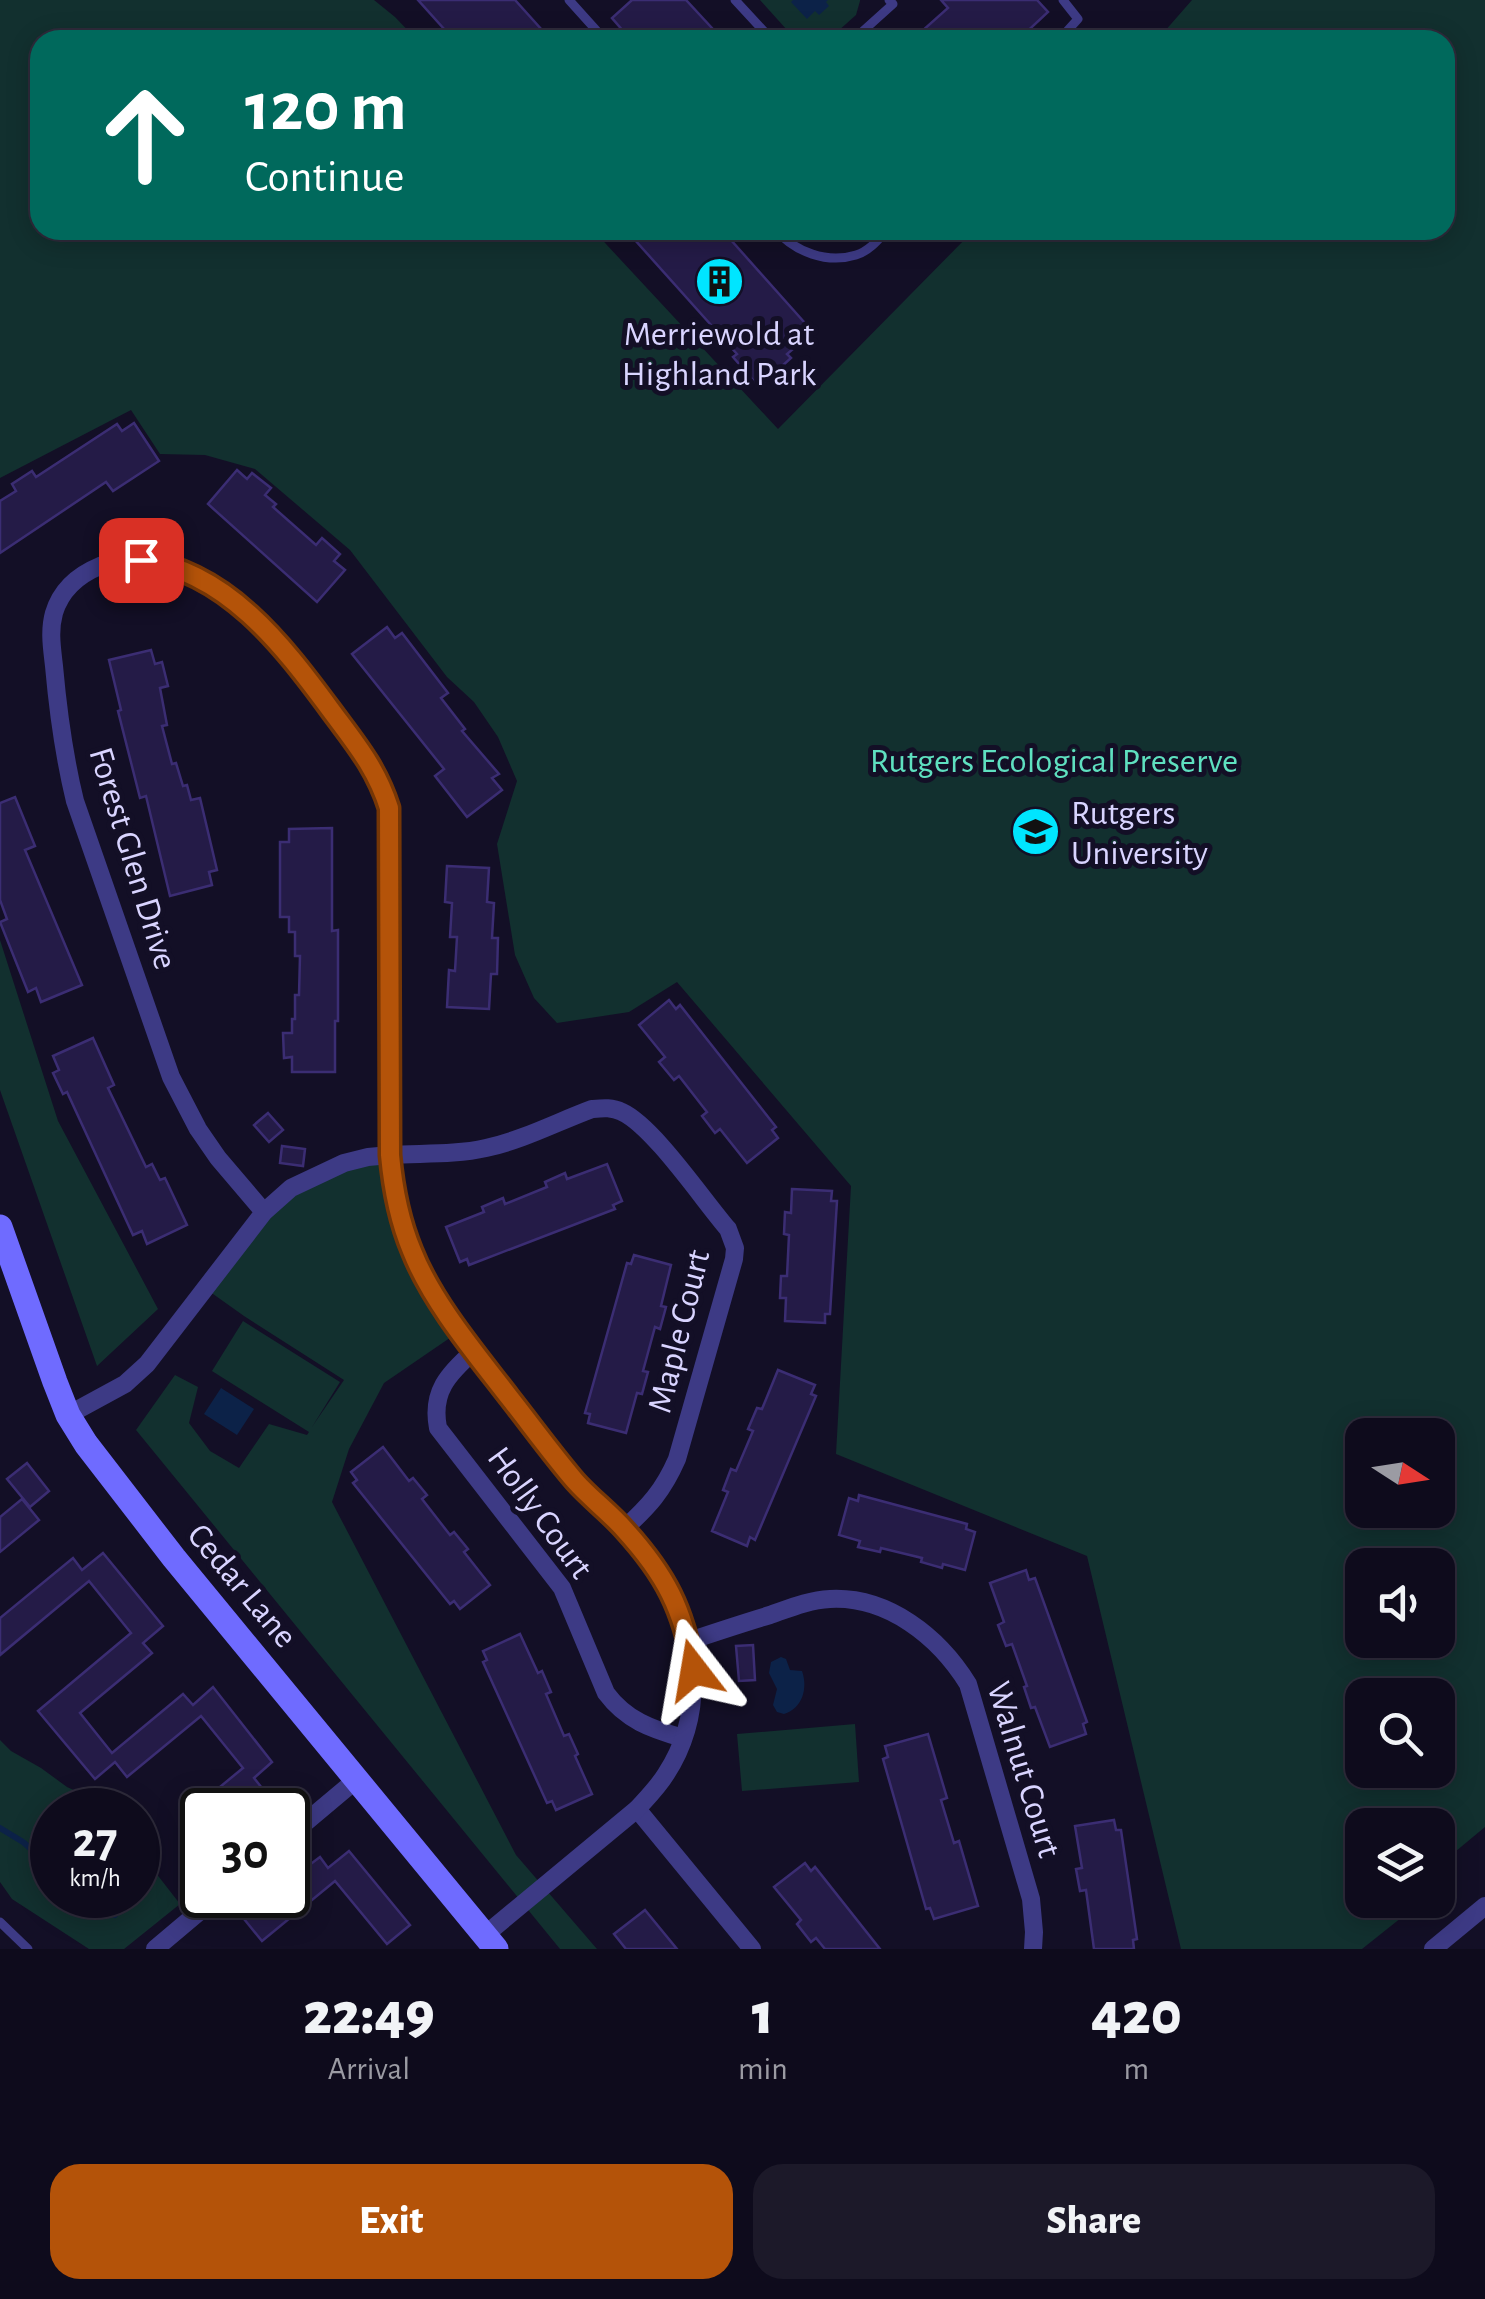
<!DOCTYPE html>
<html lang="en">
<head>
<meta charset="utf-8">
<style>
  :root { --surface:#0e0b1c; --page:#1c1929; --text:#f1f3f6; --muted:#9b9ba3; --line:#2e2b3b; --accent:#b45309 }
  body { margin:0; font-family:"Alegreya Sans",sans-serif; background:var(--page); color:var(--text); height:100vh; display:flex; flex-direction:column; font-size:38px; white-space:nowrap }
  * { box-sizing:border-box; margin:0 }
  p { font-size:32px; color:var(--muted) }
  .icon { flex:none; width:55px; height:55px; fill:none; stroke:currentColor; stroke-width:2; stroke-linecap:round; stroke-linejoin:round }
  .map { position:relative; height:1949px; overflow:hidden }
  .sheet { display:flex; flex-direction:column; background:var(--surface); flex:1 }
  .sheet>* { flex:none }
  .guide { position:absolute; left:30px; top:30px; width:1425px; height:210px; border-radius:30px; box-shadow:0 5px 25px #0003,0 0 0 2px var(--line); background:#00695c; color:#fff; overflow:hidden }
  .needle { width:65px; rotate:102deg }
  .controls { position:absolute; left:1345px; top:1418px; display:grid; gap:20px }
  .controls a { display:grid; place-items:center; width:110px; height:110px; border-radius:20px; background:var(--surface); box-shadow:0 5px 25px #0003,0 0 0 2px var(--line); font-size:50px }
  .speed { position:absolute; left:30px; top:1788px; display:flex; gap:20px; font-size:50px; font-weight:700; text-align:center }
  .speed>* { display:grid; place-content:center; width:130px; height:130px; border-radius:50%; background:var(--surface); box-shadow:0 5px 25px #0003,0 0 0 2px var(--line); line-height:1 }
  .speed small { font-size:25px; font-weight:400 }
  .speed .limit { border:5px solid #111; border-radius:15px; background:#fff; color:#111 }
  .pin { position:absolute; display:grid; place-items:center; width:85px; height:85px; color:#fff; margin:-42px; border-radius:20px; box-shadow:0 5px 15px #0006 }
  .me { position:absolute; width:110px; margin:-55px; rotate:346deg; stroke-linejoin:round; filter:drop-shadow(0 0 8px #0008) }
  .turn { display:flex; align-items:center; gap:35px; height:210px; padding:0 50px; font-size:45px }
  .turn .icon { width:130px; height:130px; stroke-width:2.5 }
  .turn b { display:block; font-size:70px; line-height:85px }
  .eta { display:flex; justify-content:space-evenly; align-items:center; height:170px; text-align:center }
  .eta b { font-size:60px; font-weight:800; line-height:70px }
  .button { display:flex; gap:20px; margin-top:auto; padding:20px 50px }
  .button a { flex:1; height:115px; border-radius:30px; background:var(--accent); color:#fff; font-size:40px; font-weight:800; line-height:115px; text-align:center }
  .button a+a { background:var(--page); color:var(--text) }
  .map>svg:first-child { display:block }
</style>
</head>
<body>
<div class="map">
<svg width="1485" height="1949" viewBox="0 0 1485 1949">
  <rect width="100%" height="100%" fill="#130f26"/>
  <!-- green -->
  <g fill="#12302f" fill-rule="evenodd">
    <path d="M 0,0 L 374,0 L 395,17 L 417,40 L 40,40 L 40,230 L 593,230 L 778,429 L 974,230 L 1445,230 L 1445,40 L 1157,40 L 1192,0 L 1485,0 L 1485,1827 L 1438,1866 L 1438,1825 L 1362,1825 L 1362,1900 L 1415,1900 L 1416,1906 L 1362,1949 L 1181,1949 L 1087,1556 L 836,1454 L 851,1186 L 677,982 L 629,1012 L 557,1023 L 534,998 L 515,955 L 497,844 L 517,781 L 498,737 L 474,702 L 447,677 L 350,550 L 255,469 L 205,455 L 160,454 L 131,410 L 0,478 ZM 1438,1435 L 1438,1510 L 1362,1510 L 1362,1435 ZM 1438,1565 L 1438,1640 L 1362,1640 L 1362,1565 ZM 1362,1695 L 1438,1695 L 1438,1770 L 1362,1770 Z"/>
    <polygon points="760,0 860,0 860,1 856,15 828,40 796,40"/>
    <polygon points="0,940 58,1121 158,1309 97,1366 0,1090"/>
    <polygon points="390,1155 400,1218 460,1331 384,1383 349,1449 332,1502 516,1855 597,1949 560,1949 136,1430 175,1375 198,1387 189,1423 210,1451 239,1468 269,1424 307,1435 309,1432 212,1371 243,1321 340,1382 312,1427 344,1380 244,1316 206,1289 291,1188"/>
    <polygon points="855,1724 859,1782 742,1791 737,1734"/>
    <polygon points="0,1740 11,1751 41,1768 67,1787 93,1799 103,1810 52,1810 52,1895 138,1895 138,1850 180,1904 124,1949 89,1949 12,1899 0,1882"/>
  </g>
  <!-- water -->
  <g fill="#0c2248">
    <polygon points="793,0 828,0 826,2 829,6 819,15 815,11 807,19 791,2"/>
    <polygon points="221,1388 254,1409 237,1435 204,1414"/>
    <path d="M 781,1657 L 786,1659 L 790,1670 L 802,1671 C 808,1688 803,1708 784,1714 L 777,1712 L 773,1705 L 777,1689 L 769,1673 L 771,1662 Z"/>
  </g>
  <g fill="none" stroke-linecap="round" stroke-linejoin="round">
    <!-- stream -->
    <g stroke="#0c2248" stroke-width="6">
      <polyline points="0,1828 23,1842 52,1867"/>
      <polyline points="87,1895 115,1915"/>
    </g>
  </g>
  <!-- building -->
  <g fill="#241b47" stroke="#3b2d73" stroke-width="2.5">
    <polygon points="418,0 515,0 551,40 454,40"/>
    <polygon points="632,0 686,0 723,40 631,40 612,18"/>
    <polygon points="941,0 1037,0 1048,12 1018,40 912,40 948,8"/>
    <polygon points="626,230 722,230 813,332 787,354 791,358 759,387 733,357 737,354"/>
    <polygon points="134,423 159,461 113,491 106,482 0,553 0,501 16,491 12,484 32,471 36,477 117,424 122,431"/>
    <polygon points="237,470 247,479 252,473 271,488 265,495 276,504 273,507 316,545 322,538 340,554 334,561 345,570 317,602 208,504"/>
    <polygon points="387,627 395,638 402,633 448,693 441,698 465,729 462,731 499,774 492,778 502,790 467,817 435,776 444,769 352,654"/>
    <polygon points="151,650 155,664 162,662 168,686 160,688 167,725 162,726 172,764 176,763 183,786 187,785 191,800 200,798 217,870 209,872 212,885 170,896 146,796 140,798 118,711 121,710 109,660"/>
    <polygon points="15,797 35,846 25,850 82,985 41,1002 36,988 28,992 0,922 7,919 0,900 0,803"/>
    <polygon points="332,828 332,931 338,930 338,1021 335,1021 335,1072 292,1072 292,1057 284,1058 283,1033 292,1033 292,1019 295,1019 295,995 299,995 300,956 295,956 295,932 289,932 289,917 280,917 280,842 289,842 289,829"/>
    <polygon points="447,866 489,868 487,902 494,903 492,938 498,938 497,974 491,974 489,1009 447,1007 449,970 455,971 457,937 450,937 452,903 445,902"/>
    <polygon points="669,1000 676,1009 680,1005 776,1127 772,1130 778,1138 747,1163 720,1129 715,1133 702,1116 707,1112 679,1076 674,1080 659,1062 665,1057 639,1025"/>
    <polygon points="93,1038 114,1085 108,1088 146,1167 152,1164 160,1180 165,1178 187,1225 147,1244 142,1231 133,1235 67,1092 63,1094 53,1073 59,1070 53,1056"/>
    <polygon points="268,1113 283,1130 269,1142 254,1125"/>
    <polygon points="282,1146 305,1149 303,1166 280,1163"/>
    <polygon points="607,1164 622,1201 613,1205 615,1209 469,1265 467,1259 460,1262 446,1227 484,1212 482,1207 503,1198 505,1204 547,1187 545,1182 565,1173 567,1179"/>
    <polygon points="792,1189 832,1191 831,1201 837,1201 830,1314 825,1314 825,1323 785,1321 786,1298 780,1298 781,1276 787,1276 789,1235 784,1234 785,1212 791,1213"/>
    <polygon points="634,1255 671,1265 661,1306 666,1307 660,1329 655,1327 643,1371 648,1372 642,1394 637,1393 626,1433 588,1423 590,1414 585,1413 627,1263 631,1264"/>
    <polygon points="778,1370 815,1385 811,1394 816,1396 755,1540 750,1537 747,1546 712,1531 728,1492 723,1490 731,1469 736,1471 753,1431 748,1429 757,1408 762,1409"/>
    <polygon points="383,1447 409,1481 413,1478 427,1495 422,1499 450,1535 454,1532 468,1549 464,1552 490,1585 460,1609 454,1601 450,1604 353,1483 357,1480 351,1472"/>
    <polygon points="27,1463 49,1491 30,1507 7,1479"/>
    <polygon points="859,1495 967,1524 966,1529 975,1532 965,1570 943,1564 942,1568 921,1562 922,1558 881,1548 880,1552 858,1547 860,1541 839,1535 849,1498 858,1501"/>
    <polygon points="22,1499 39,1520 0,1552 0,1517"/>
    <polygon points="103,1553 163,1626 143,1643 152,1653 80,1713 112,1753 183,1694 193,1705 213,1687 272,1762 254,1778 262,1788 236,1810 192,1810 243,1768 201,1716 127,1777 115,1762 95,1779 38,1711 131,1633 89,1581 0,1655 0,1618 73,1558 82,1570"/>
    <polygon points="1026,1570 1029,1580 1035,1578 1087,1722 1083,1724 1086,1734 1050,1747 1035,1707 1031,1708 1024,1687 1027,1686 1012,1644 1006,1646 998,1625 1004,1622 990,1583"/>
    <polygon points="520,1634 538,1673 542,1671 551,1692 546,1694 564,1736 569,1734 578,1754 575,1756 592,1794 556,1810 552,1801 547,1803 483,1662 487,1660 483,1651"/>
    <polygon points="753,1645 755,1680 739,1681 736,1646"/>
    <polygon points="928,1734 947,1798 941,1800 954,1843 959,1841 978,1906 934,1919 930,1908 926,1909 883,1759 888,1757 885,1746"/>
    <polygon points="1114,1820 1116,1830 1121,1830 1137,1939 1133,1940 1134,1949 1094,1949 1086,1890 1080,1891 1076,1869 1082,1868 1075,1826"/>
    <polygon points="349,1851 410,1925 387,1944 335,1881 262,1941 244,1919 273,1895 288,1895 288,1881 320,1857 328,1868"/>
    <polygon points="805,1863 811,1871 815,1867 880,1949 825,1949 816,1938 811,1942 797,1924 801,1920 774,1887"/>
    <polygon points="645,1910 677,1949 626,1949 614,1934"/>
  </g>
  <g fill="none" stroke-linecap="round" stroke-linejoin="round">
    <!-- lane -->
    <g stroke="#3d3a85" stroke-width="9">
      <polyline points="569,0 605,40"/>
      <polyline points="735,0 772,40"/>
      <polyline points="853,40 893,4 889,0"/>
      <polyline points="1059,40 1078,19 1063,0"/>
      <path d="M 776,230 C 795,252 827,264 856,255 C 869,251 878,240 887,230"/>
      <polyline points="0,1922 28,1949"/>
    </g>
    <!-- street -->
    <g stroke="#3d3a85" stroke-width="18">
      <path d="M 474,1351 C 448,1374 431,1392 438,1428 L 562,1588 L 606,1693 C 626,1720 651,1729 683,1738"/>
      <path d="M 68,1415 L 125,1384 L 147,1364 L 264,1212 L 291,1188 L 344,1163 L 368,1157 L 390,1155 L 389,812 C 382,771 353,740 329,708 C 281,643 194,530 100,566 C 78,575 61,590 54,613 C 49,631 52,648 54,666 C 58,711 64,756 75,801 L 171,1077 L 198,1129 L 218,1158 L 264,1212"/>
      <path d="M 689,1641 C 716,1632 743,1623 770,1615 C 790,1608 809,1600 830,1599 C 888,1596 939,1637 968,1684 L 1031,1899 L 1034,1932 L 1033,1949"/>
      <polyline points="637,1809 752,1949"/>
      <polyline points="288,1837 357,1779"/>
      <path d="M 485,1935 L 637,1809 C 647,1798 658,1787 666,1774 C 707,1711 699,1627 656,1568 C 631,1534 600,1510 573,1479 C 531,1429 490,1376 454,1322 C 439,1299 422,1276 411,1250 C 399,1219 393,1188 390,1155 C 422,1153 455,1155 486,1148 C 523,1140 557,1122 592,1109 C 603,1108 612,1107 622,1112 C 653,1126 703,1200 728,1229 L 735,1248 L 734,1259 L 677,1459 C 663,1491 649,1506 624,1529"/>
      <polyline points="155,1949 219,1895"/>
      <polyline points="1433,1949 1485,1906"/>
    </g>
    <!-- secondary -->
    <polyline stroke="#6f6bff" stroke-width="25" points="0,1227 55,1382 68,1415 86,1444 174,1558 496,1949"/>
  </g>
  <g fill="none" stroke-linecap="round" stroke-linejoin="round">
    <defs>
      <path id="route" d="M 141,560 C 226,571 282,644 330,709 C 355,743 376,767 389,808 L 390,1155 C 393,1188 399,1220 412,1251 C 432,1302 476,1354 509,1397 C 531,1425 552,1454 575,1481 C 590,1498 609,1512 624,1529 C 666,1575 683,1609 694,1670"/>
    </defs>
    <!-- route casing -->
    <use href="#route" stroke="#753606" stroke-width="25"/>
    <!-- route -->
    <use href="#route" stroke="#b45309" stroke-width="18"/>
  </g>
  <!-- icons -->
  <defs>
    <symbol id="building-disc" viewBox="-11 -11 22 22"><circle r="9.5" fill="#00e5ff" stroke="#130f26"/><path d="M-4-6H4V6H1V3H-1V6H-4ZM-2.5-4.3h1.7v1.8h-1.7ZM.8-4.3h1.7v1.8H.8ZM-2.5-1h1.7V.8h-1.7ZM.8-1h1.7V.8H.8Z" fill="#111"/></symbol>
    <symbol id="university-disc" viewBox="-11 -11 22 22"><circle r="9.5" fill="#00e5ff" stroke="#130f26"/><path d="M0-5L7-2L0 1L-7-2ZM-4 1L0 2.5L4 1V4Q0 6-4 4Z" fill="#111"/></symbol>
  </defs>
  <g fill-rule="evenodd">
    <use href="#building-disc" x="692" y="254" width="55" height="55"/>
    <use href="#university-disc" x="1008" y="804" width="55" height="55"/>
  </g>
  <g text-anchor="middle" stroke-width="10" stroke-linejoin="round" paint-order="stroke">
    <!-- poi labels -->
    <g font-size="35" fill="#d9d4ff" stroke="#130f26">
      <text x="719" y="345">Merriewold at<tspan x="719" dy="40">Highland Park</tspan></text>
      <text x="1071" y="824" text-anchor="start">Rutgers<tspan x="1071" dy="40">University</tspan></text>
    </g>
    <!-- park labels -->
    <g font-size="35" fill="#5fe0c0" stroke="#130f26">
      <text x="1054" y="772">Rutgers Ecological Preserve</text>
    </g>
    <!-- street labels -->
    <g font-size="35" fill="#d9d4ff" stroke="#130f26">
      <text transform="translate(134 858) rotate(73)" y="12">Forest Glen Drive</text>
      <text transform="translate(678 1331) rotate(-76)" y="12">Maple Court</text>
      <text transform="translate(541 1512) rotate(54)" y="12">Holly Court</text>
      <text transform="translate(243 1585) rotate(50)" y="12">Cedar Lane</text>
      <text transform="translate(1025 1769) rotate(73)" y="12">Walnut Court</text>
    </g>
  </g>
</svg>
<div class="controls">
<a><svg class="needle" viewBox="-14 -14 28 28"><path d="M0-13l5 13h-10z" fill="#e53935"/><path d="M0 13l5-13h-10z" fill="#9b9ba3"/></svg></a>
<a><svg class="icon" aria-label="sound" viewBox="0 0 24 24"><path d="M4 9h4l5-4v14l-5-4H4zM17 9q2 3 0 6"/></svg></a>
<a><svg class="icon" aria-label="search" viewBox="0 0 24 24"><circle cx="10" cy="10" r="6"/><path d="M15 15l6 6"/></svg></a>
<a><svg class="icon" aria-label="layers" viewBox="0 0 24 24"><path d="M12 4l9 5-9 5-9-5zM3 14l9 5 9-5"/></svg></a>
</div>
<div class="speed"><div>27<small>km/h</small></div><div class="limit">30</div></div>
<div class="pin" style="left:141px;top:560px;background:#d93025"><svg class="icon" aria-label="arrive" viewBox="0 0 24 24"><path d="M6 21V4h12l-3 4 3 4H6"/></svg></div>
<svg class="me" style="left:694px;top:1670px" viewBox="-20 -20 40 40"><path d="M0-17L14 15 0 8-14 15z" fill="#b45309" stroke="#fff" stroke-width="4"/></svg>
<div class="guide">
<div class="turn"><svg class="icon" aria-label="ahead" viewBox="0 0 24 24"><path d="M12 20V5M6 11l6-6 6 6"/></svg><div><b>120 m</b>Continue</div></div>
</div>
</div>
<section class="sheet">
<div class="eta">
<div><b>22:49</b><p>Arrival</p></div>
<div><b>1</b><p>min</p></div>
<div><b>420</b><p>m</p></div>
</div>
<div class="button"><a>Exit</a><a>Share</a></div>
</section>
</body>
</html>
